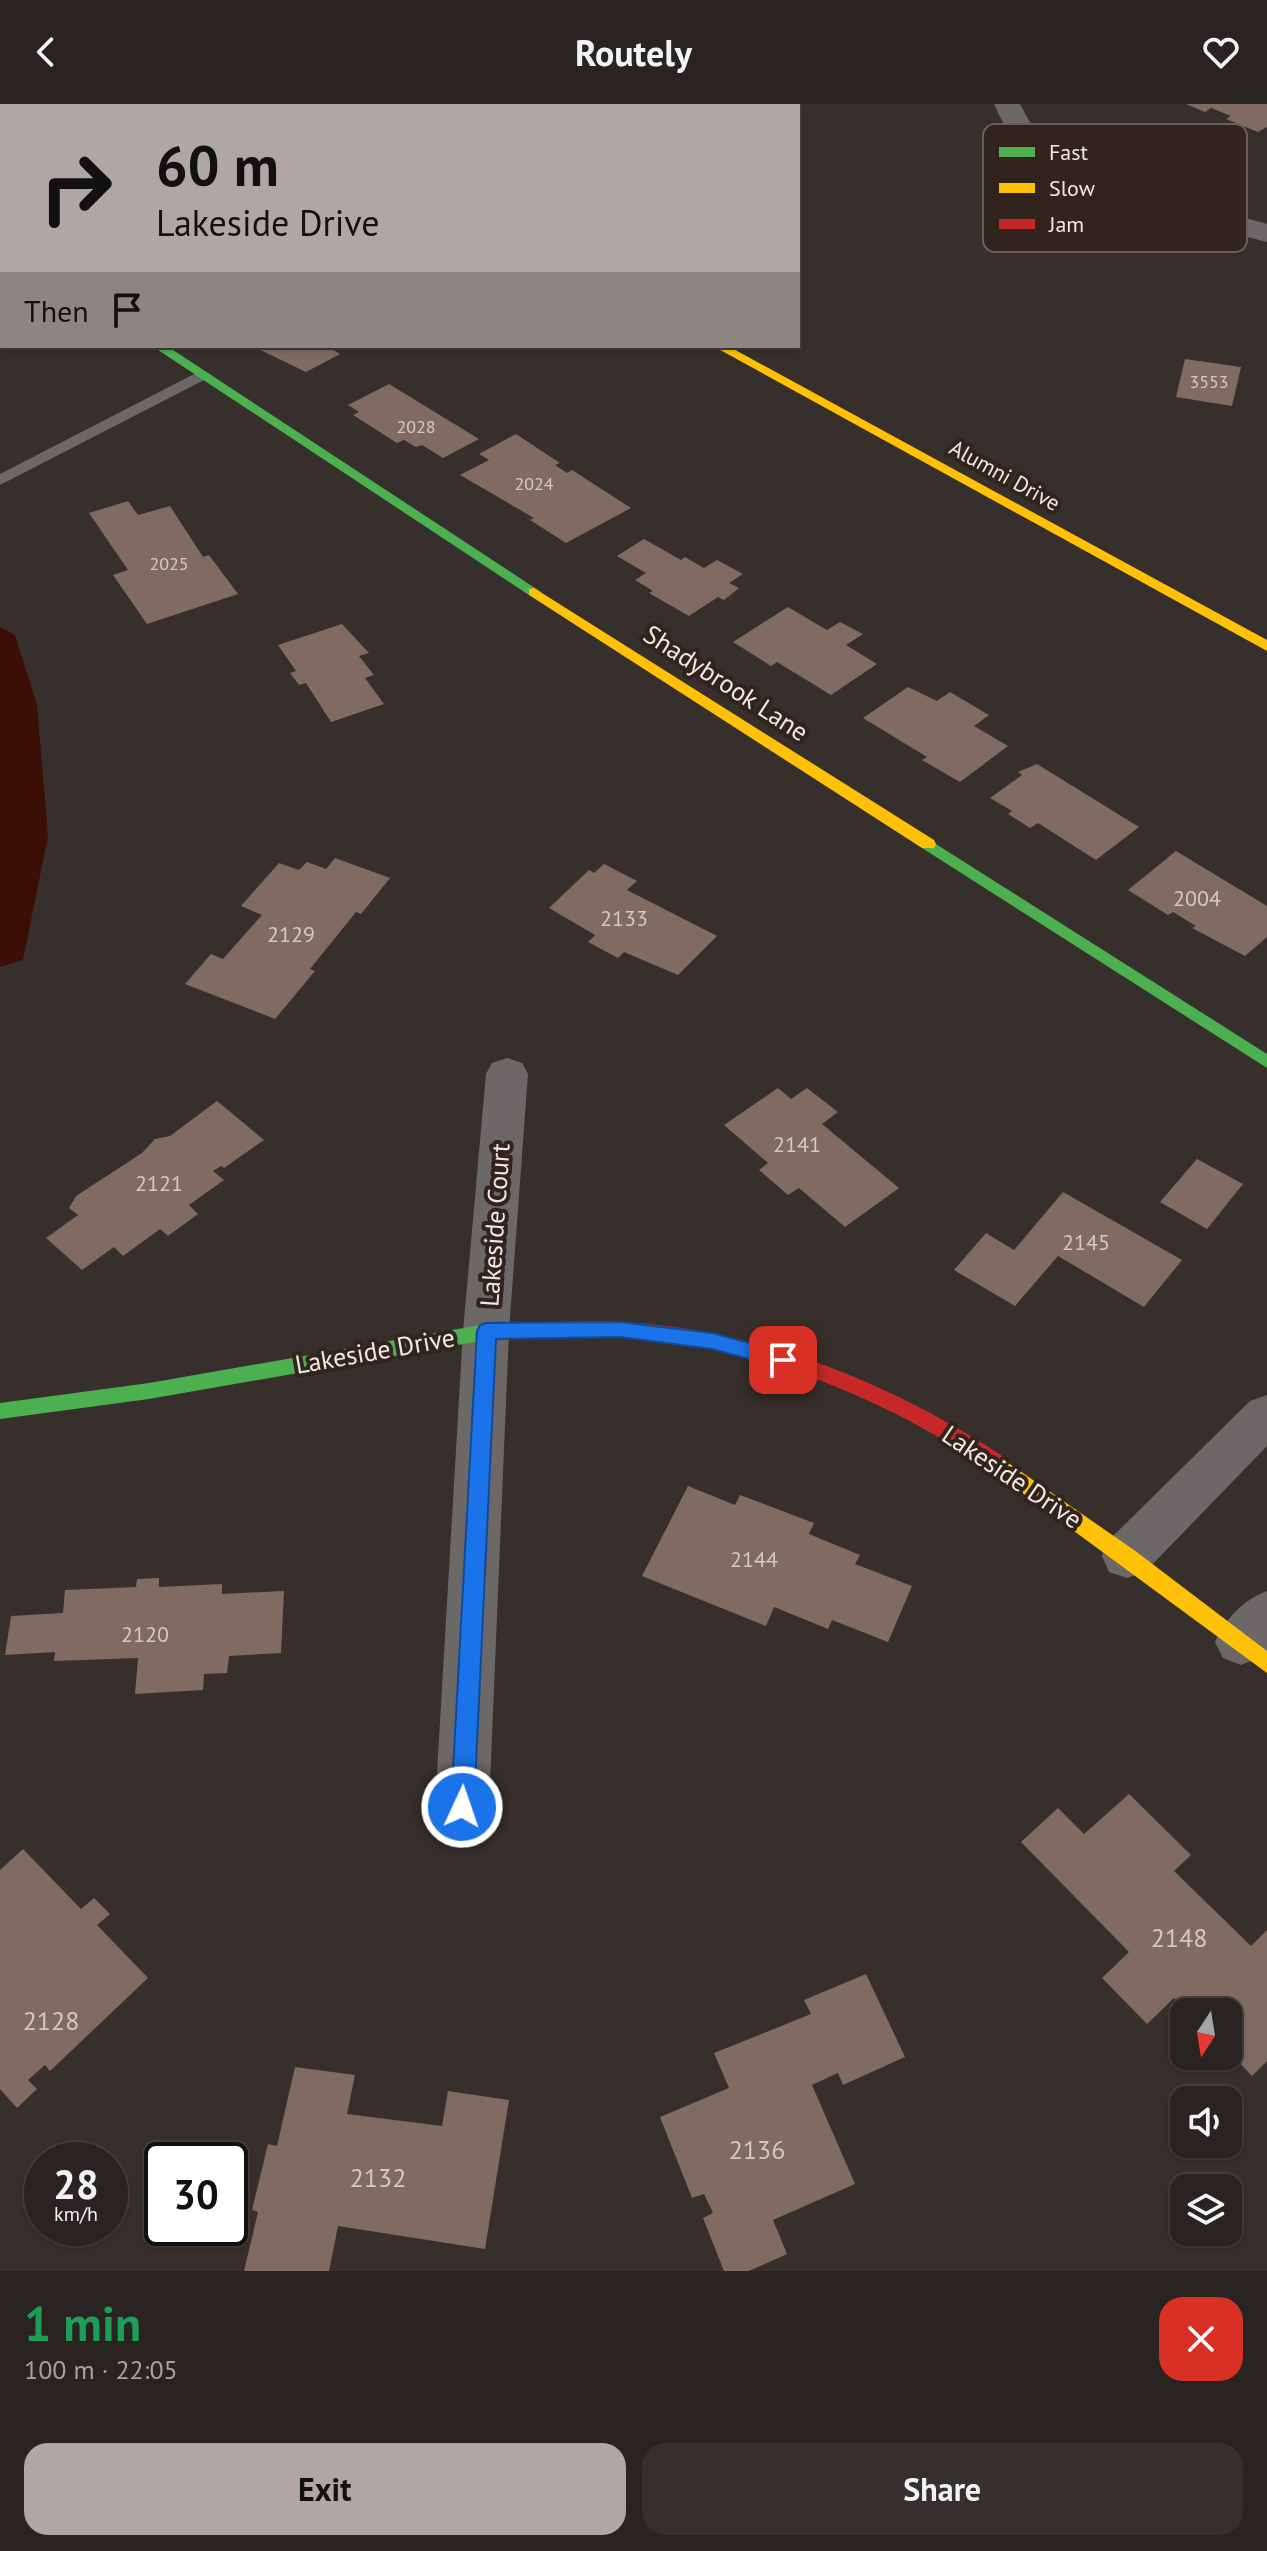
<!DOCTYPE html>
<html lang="en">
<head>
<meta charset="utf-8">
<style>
  :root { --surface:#292321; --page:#352f2e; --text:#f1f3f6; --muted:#a5a4a5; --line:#45403f; --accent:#b0a7a4 }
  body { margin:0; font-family:"PT Sans",sans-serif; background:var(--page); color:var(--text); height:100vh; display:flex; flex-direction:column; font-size:30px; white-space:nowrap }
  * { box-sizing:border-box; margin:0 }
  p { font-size:26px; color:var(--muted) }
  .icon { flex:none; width:44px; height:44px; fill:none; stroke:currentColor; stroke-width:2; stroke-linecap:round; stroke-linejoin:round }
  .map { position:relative; height:2167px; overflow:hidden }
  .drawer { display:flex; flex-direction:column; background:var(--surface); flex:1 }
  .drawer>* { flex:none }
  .banner { position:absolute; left:0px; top:0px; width:800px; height:244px; box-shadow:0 2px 6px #0004,0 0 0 2px var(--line); background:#b0a7a4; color:#111; overflow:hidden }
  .needle { width:52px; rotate:192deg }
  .fabs { position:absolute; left:1170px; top:1894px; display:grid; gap:16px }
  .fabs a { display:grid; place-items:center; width:72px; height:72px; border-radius:16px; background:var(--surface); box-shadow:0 2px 6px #0004,0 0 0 2px var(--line); font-size:40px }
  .speed { position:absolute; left:24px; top:2038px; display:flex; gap:16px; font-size:40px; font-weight:700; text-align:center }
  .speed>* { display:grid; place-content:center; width:104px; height:104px; border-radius:50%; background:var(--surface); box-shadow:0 2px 6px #0004,0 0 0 2px var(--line); line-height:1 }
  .speed small { font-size:20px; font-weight:400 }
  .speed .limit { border:4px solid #111; border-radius:12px; background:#fff; color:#111 }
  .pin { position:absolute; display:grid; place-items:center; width:68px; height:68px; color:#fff; margin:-34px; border-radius:16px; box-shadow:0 4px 12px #0006 }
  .me { position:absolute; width:88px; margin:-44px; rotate:3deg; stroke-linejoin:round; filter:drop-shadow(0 0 6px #0008) }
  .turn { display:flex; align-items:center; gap:28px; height:168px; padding:0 24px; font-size:36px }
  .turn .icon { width:104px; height:104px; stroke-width:2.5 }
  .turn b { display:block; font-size:56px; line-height:68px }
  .then { display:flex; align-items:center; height:76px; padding:0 24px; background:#0003; gap:16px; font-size:30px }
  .round { display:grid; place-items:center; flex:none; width:84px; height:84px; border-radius:24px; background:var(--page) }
  .headline { display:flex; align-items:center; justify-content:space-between; height:136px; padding:0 24px }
  h1 { font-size:48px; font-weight:600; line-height:60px; color:#1e9e55 }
  .button { display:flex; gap:16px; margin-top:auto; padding:16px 24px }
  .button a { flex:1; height:92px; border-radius:24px; background:var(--accent); color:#111; font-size:32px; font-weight:600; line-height:92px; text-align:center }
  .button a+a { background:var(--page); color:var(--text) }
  header { display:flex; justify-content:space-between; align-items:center; height:104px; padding:0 24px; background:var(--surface); font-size:36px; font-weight:600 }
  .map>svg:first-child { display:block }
</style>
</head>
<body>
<header><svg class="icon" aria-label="back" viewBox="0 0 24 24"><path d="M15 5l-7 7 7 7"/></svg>Routely<svg class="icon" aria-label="heart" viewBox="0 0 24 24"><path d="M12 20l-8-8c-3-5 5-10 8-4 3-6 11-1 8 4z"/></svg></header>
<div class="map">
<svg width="1267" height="2167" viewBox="0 0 1267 2167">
  <rect width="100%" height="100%" fill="#372f2c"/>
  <!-- water -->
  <polygon fill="#3b0f05" points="0,523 15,531 37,601 48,732 23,856 0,863"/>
  <!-- building -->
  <g fill="#806a62">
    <polygon points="1186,0 1267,0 1267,23 1258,28 1226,15 1231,12 1211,4 1205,8"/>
    <polygon points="252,242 327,242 340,250 306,268"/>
    <polygon points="1185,255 1241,263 1232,302 1176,293"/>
    <polygon points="389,280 479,335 443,354 422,341 416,343 404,336 397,339 353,311 359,308 348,301"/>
    <polygon points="516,330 560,359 555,361 567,369 572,366 631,404 566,439 530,416 534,414 460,371 489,356 479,350"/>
    <polygon points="128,397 138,411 170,402 203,453 209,451 238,490 147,520 113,471 128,466 89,409"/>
    <polygon points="644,435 681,456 685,453 704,464 717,456 743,470 729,479 739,484 724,496 718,493 689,512 649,489 653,487 635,476 646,469 617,452"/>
    <polygon points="788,503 827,526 840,518 863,530 846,541 877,560 831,591 777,558 771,562 733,538"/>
    <polygon points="342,520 369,549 359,552 374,571 365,574 384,600 331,618 306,579 299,581 290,569 296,567 278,541"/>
    <polygon points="908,583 937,597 950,588 989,611 974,622 1008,642 960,678 922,656 927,653 863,614"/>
    <polygon points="1037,660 1139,723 1096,756 1038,719 1030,724 1008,710 1012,707 990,694 1022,671 1018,668"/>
    <polygon points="1176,747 1267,802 1267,833 1245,852 1192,824 1196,822 1173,808 1168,811 1128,786"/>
    <polygon points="335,754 390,774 361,810 356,808 310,865 315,867 275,915 185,880 211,850 223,855 262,811 241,802 279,759 299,766 307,758 326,765"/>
    <polygon points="604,760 637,777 627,786 717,832 678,871 624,848 618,854 588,838 595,831 549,804 589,766 594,769"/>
    <polygon points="778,984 791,995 807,984 838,1008 822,1020 899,1084 845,1123 799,1084 788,1091 759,1066 768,1059 724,1021"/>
    <polygon points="217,997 264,1036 224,1064 221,1062 213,1067 224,1076 189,1101 198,1110 168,1132 160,1125 123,1152 114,1143 82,1166 46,1134 78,1111 69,1104 76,1092 142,1049 155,1035 170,1032"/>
    <polygon points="1197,1055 1243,1080 1207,1125 1160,1098"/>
    <polygon points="1063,1088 1182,1156 1144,1203 1058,1152 1015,1202 954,1166 986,1129 1014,1146"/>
    <polygon points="688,1382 735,1401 740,1391 814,1419 809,1430 860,1451 855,1460 912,1482 888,1538 832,1516 828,1525 774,1503 766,1522 642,1472"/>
    <polygon points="159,1474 159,1483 222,1480 222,1490 284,1487 281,1549 229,1552 227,1569 204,1570 203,1586 135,1590 138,1554 54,1557 55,1548 5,1551 11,1512 63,1509 65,1486 136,1483 137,1475"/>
    <polygon points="1129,1690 1191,1751 1174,1767 1251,1842 1267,1826 1267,1957 1252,1972 1228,1947 1228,1908 1189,1908 1174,1894 1147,1920 1102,1874 1129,1848 1021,1738 1058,1704 1084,1730"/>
    <polygon points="23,1745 81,1805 94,1794 110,1810 97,1821 148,1874 50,1967 45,1961 28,1976 37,1985 17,2004 0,1985 0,1766"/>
    <polygon points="866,1870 905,1953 843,1981 838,1969 812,1981 855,2080 773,2116 787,2150 749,2167 724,2167 703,2114 713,2109 704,2090 692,2094 660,2013 729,1984 714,1949 811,1910 804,1896"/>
    <polygon points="295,1963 355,1971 347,2010 442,2022 448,1987 509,1996 485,2145 338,2122 329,2167 244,2167 258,2108 252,2106 268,2040 277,2042"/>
  </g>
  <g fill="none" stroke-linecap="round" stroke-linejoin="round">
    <!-- lane -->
    <polygon fill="#6c6867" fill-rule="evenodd" points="202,266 210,271 208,274 0,381 0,370"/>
    <!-- street -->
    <g fill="#6c6867" fill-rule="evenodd">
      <path d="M 994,0 L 1020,0 C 1024,7 1028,16 1033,22 C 1079,75 1200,100 1267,120 L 1267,138 C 1193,119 1065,88 1012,32 C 1004,23 999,10 994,0 Z"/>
      <polygon points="507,954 522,959 528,970 509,1227 489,1703 481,1721 462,1729 443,1721 435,1703 463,1227 486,970 492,959"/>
      <polygon points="1267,1291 1267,1342 1145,1468 1127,1474 1109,1468 1102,1452 1109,1436 1250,1297"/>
      <path d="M 1267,1487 L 1267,1546 L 1259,1554 L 1241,1561 L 1223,1554 L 1215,1538 C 1226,1514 1243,1496 1267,1487 Z"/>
    </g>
    <!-- fast -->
    <g fill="#4caf50" fill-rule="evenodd">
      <polygon points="152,242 167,242 541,488 539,491 529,491"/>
      <polygon points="928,735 1267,950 1267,964 922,744 920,740 922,736"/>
      <polygon points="492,1219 499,1222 501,1227 499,1232 492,1235 149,1295 0,1315 0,1299 149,1279"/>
    </g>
    <!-- slow -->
    <g fill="#ffc107" fill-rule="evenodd">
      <polygon points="264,0 276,0 278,2 265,2"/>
      <polygon points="713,242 728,242 1267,536 1267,547"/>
      <polygon points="534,484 934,736 936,740 934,744 922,744 529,491 529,485"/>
      <polygon points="994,1349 1134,1446 1267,1547 1267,1569 987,1363 984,1357 987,1351"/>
    </g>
    <!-- jam -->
    <path fill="#c62828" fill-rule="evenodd" d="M 604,1217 C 747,1221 882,1274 1001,1351 L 1004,1357 L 1001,1363 L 994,1365 L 987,1363 C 876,1290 754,1241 620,1233 C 577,1230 534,1234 492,1235 L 485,1232 L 483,1227 L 485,1222 L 492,1219 Z"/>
  </g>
  <!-- route -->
  <polygon fill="#1a73e8" stroke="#114b97" stroke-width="2" points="620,1218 712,1229 783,1248 789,1251 792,1256 789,1262 783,1264 712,1245 620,1233 496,1235 474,1703 470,1710 462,1714 455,1710 451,1703 477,1227 480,1221 486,1219"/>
  <g text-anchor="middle" stroke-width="8" stroke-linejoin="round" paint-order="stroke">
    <!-- far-number labels -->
    <g font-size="18" fill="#d5c8c4">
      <text x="1209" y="284">3553</text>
      <text x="416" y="329">2028</text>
      <text x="534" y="386">2024</text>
      <text x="169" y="466">2025</text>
    </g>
    <!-- far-street labels -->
    <g font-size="22" fill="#f1e7e4" stroke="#31231e">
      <text transform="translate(1005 371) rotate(29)" y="8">Alumni Drive</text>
    </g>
    <!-- number labels -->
    <g font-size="22" fill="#d5c8c4">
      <text x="1197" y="802">2004</text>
      <text x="624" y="822">2133</text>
      <text x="291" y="838">2129</text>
      <text x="797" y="1048">2141</text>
      <text x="159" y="1087">2121</text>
      <text x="1086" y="1146">2145</text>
      <text x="754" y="1463">2144</text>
      <text x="145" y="1538">2120</text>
    </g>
    <!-- street labels -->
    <g font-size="26" fill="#f1e7e4" stroke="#31231e">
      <text transform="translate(726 579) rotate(33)" y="9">Shadybrook Lane</text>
      <text transform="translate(495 1121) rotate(-86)" y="9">Lakeside Court</text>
      <text transform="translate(375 1247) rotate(-10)" y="9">Lakeside Drive</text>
      <text transform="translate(1012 1373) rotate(34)" y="9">Lakeside Drive</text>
    </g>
    <!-- near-number labels -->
    <g font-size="26" fill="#d5c8c4">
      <text x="1179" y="1843">2148</text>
      <text x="51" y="1926">2128</text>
      <text x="757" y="2055">2136</text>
      <text x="378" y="2083">2132</text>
    </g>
  </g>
  <!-- legend -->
  <rect x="983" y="20" width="264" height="128" rx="12" fill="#31231e" stroke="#6b5e59" stroke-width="2"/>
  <rect x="999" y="43" width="36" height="10" fill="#4caf50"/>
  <rect x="999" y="79" width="36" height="10" fill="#ffc107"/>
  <rect x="999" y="115" width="36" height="10" fill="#c62828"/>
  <g font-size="22" fill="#f1e7e4">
    <text x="1049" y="56">Fast</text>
    <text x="1049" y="92">Slow</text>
    <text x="1049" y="128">Jam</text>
  </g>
</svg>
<div class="fabs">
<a><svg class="needle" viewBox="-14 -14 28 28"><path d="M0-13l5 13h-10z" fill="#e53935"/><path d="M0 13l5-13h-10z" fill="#a5a4a5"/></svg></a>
<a><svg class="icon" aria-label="sound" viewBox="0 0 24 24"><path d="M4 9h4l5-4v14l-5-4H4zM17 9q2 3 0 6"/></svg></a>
<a><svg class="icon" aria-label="layers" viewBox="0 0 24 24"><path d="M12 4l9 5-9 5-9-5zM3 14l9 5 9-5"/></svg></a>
</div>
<div class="speed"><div>28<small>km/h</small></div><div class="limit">30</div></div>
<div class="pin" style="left:783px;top:1256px;background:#d93025"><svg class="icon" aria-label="arrive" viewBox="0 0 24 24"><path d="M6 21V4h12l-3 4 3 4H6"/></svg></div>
<svg class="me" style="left:462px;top:1703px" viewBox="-20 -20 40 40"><circle r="17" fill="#1a73e8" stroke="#fff" stroke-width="3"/><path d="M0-11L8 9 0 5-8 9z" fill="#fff"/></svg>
<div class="banner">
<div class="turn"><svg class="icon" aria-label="right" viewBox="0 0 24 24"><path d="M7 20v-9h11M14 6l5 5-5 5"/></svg><div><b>60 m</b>Lakeside Drive</div></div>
<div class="then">Then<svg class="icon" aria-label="arrive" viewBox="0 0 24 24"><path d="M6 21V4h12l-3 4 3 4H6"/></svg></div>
</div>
</div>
<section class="drawer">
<div class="headline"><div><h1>1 min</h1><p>100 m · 22:05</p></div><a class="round" style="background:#d93025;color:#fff"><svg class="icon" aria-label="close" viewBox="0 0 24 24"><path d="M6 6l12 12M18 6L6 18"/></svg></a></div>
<div class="button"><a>Exit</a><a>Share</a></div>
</section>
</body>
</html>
